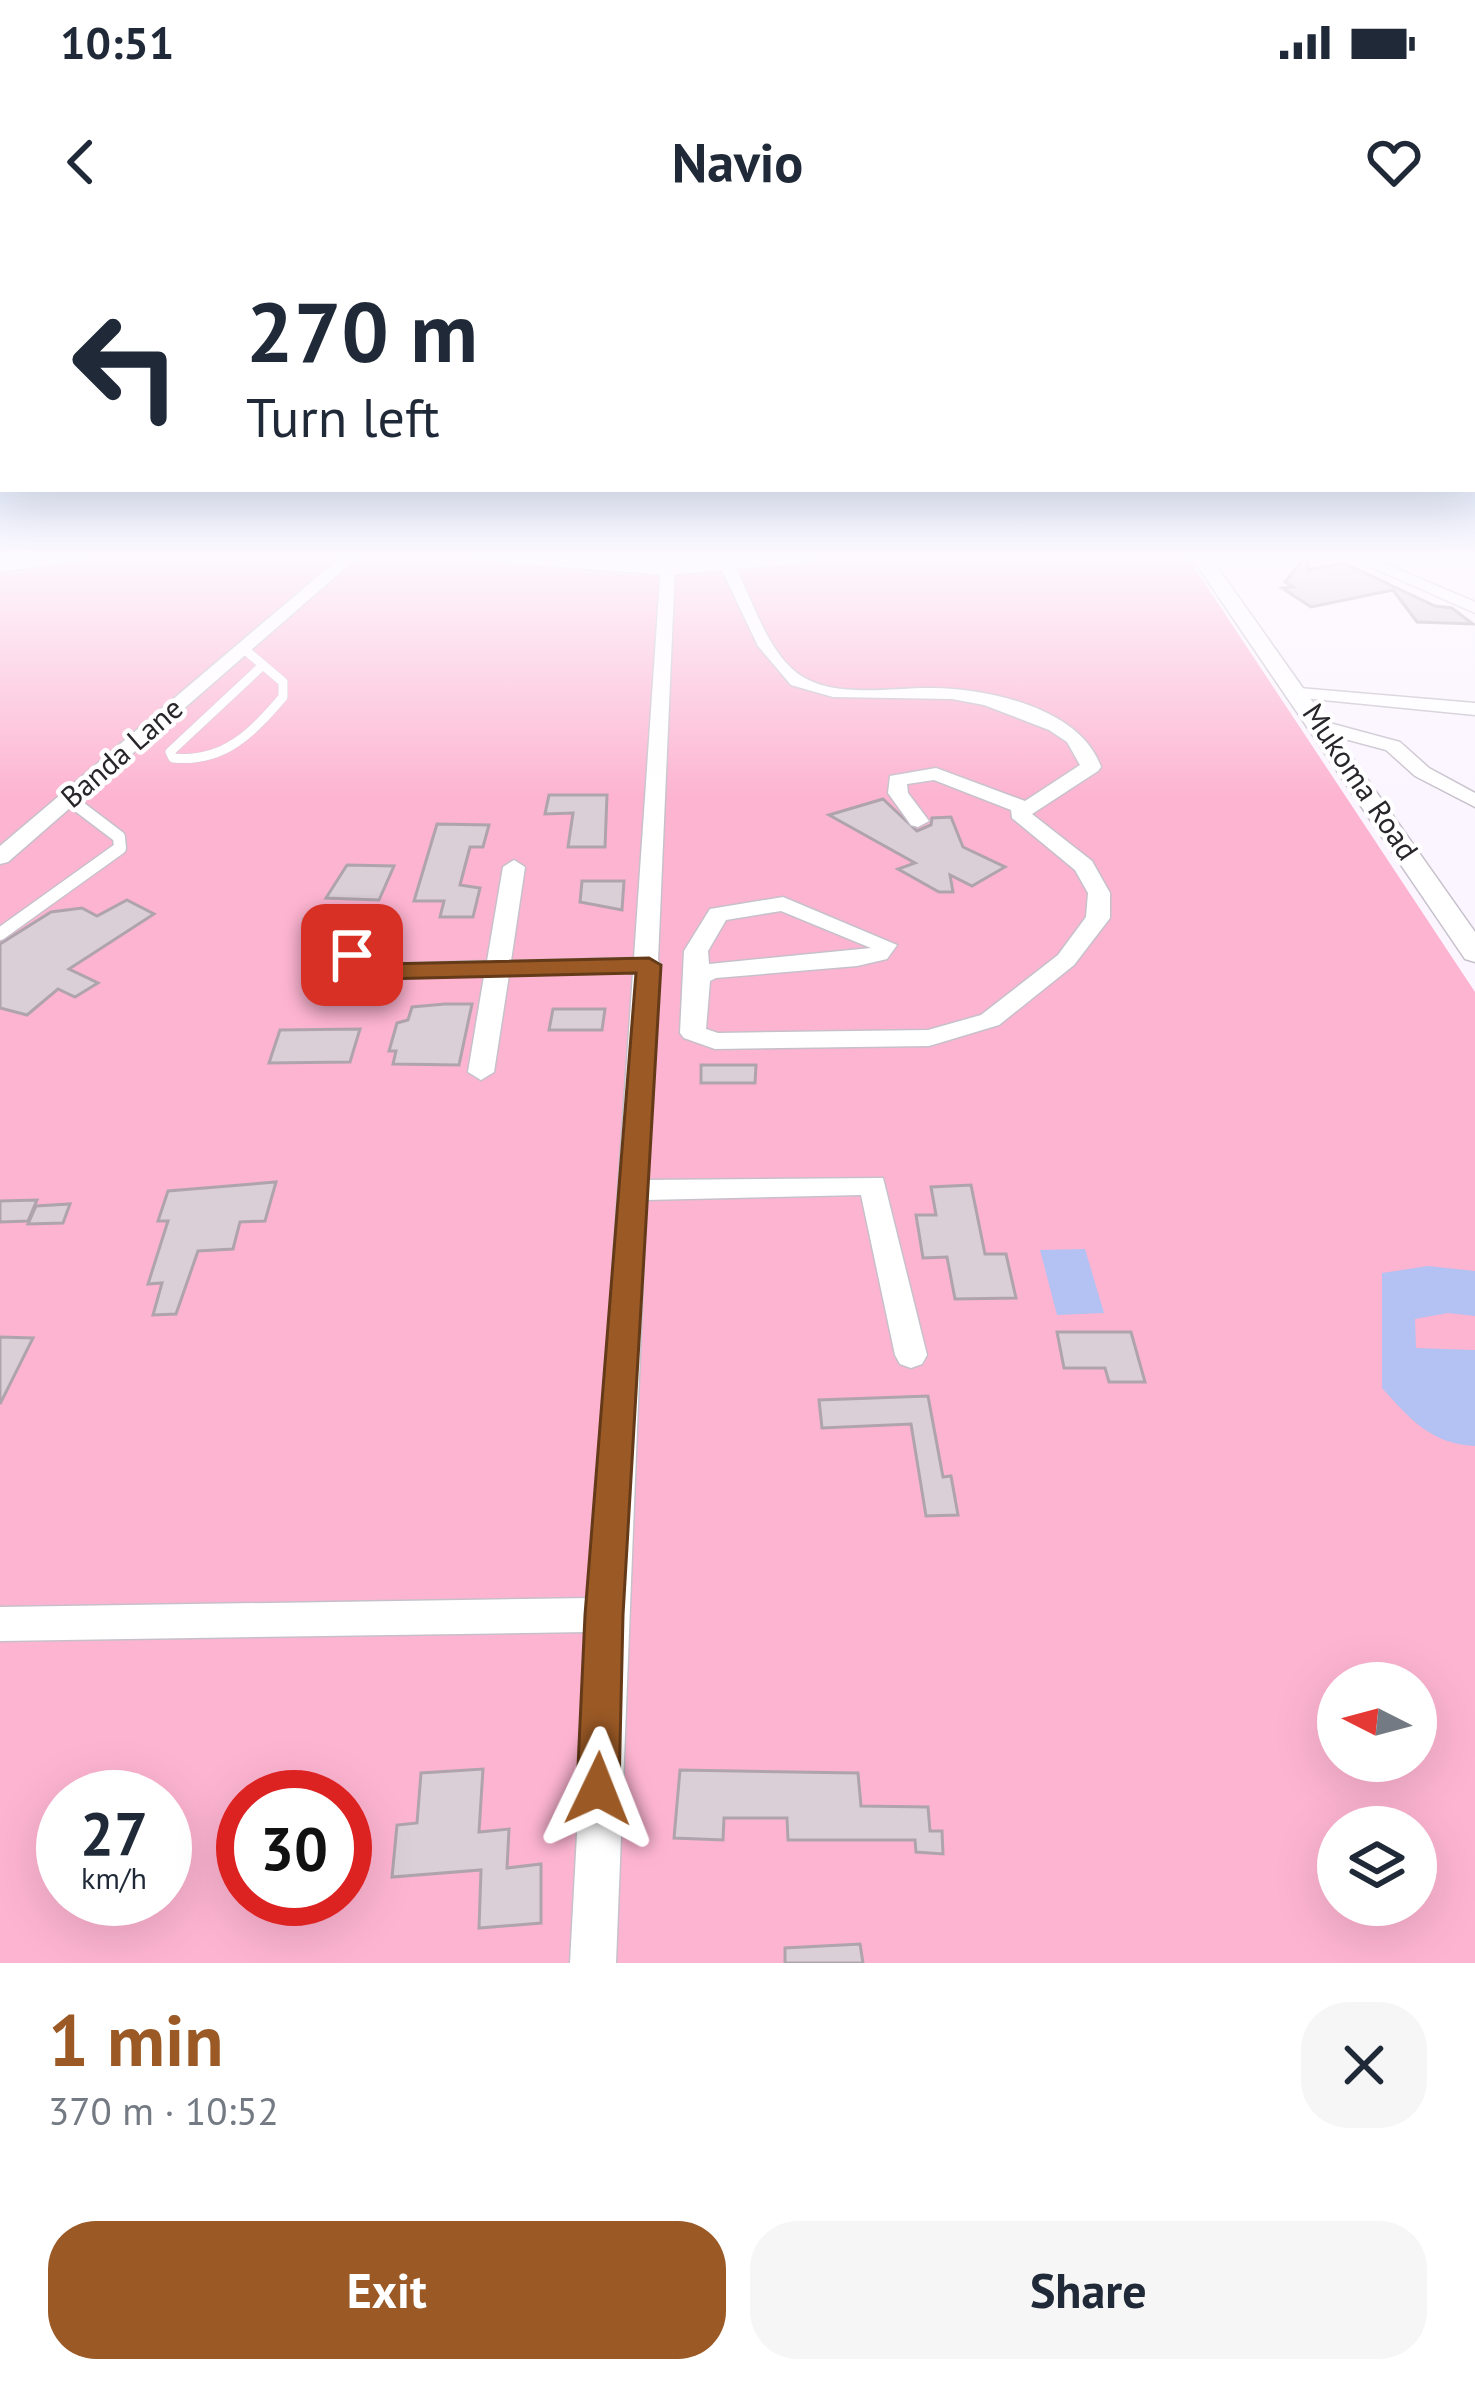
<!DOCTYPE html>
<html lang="en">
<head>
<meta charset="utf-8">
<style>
  :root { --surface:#fff; --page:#f6f6f7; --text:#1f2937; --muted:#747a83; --accent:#9a5925 }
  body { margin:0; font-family:"PT Sans",sans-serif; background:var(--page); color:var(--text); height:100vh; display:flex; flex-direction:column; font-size:45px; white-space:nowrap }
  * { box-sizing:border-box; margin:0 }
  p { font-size:39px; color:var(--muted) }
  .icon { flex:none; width:66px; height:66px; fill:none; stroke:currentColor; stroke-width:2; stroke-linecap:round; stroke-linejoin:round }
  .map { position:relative; height:1723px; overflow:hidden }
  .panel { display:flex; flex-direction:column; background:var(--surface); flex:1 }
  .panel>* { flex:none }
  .banner { position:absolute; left:0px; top:0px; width:1476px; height:252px; box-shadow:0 12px 48px #0002; background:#fff; color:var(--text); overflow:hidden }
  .needle { width:78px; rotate:276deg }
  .tools { position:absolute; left:1317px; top:1422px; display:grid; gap:24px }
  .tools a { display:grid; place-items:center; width:120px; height:120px; border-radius:50%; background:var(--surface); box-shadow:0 12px 48px #0002; font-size:60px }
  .speed { position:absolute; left:36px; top:1530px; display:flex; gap:24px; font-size:60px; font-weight:700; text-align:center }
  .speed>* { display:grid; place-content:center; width:156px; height:156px; border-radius:50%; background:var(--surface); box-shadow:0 12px 48px #0002; line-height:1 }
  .speed small { font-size:30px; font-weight:400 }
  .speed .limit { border:18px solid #d22; background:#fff; color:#111 }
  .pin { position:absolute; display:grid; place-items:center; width:102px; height:102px; color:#fff; margin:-51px; border-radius:24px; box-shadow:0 6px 18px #0006 }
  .me { position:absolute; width:132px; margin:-66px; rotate:2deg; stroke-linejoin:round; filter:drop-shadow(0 0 9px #0008) }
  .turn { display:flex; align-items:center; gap:42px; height:252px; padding:0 48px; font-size:54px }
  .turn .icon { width:156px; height:156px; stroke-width:2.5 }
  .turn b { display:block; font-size:84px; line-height:102px }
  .round { display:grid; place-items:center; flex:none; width:126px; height:126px; border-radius:48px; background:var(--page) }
  .head { display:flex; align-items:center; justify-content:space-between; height:204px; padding:0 48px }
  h1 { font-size:72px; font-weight:700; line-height:90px; color:var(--accent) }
  .action { display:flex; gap:24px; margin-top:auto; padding:24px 48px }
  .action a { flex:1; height:138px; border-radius:48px; background:var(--accent); color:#fff; font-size:48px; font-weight:700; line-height:138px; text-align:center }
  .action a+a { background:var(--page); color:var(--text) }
  .status { display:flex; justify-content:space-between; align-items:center; height:84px; padding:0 60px; background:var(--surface); direction:ltr }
  .status svg { height:33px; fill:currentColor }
  header { display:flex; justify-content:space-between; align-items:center; height:156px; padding:0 48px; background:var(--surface); font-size:54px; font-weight:700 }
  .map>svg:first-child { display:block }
</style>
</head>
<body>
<div class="status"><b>10:51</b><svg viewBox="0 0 49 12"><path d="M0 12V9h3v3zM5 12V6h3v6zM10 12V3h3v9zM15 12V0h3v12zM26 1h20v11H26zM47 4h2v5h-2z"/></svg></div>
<header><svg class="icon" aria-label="back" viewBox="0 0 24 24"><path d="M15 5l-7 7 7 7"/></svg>Navio<svg class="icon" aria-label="heart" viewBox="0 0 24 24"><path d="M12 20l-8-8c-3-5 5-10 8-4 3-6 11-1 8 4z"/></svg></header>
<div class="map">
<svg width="1475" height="1723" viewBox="0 0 1475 1723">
  <rect width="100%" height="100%" fill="#fbf5ff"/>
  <!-- green -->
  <path fill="#fdb4d1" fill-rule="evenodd" d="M 117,315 L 439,315 L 636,335 L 847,315 L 1186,315 L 1475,752 L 1475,1723 L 0,1723 L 0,331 ZM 1338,1443 L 1416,1443 L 1416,1521 L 1338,1521 ZM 63,1557 L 165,1557 L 165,1659 L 63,1659 ZM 243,1557 L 345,1557 L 345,1659 L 243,1659 ZM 1338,1587 L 1416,1587 L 1416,1665 L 1338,1665 Z"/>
  <!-- water -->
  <g fill="#b3c2f2">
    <polygon points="1085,1009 1104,1073 1057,1075 1040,1010"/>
    <path d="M 1428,1026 L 1475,1031 L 1475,1076 L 1448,1073 L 1415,1079 L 1416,1108 L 1475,1110 L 1475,1206 C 1431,1204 1410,1179 1382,1148 L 1382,1033 Z"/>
  </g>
  <!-- building -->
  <g fill="#daced7" stroke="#afa4ad" stroke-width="3">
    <polygon points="1307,315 1308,330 1344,323 1435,366 1452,368 1473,384 1417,382 1393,350 1311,367 1282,348 1293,347 1285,342"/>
    <polygon points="549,555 607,555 605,607 568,607 573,573 545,574"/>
    <polygon points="883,559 917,591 931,585 932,578 951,577 963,607 1005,627 972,646 950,635 953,652 939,652 898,629 915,623 829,575"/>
    <polygon points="437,584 489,585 483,607 470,607 460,645 480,648 473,677 440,677 444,661 414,661"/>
    <polygon points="347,625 394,626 379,660 326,658"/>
    <polygon points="582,641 624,641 622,670 580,662"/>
    <polygon points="127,660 154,674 69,729 98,743 75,757 58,749 27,775 0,768 0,704 51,672 82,668 97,676"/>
    <polygon points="445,764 472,764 459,825 393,824 396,811 389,811 397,783 408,780 412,767"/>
    <polygon points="553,769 605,769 602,790 549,790"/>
    <polygon points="360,789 350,822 269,823 280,790"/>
    <polygon points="701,825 756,825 755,843 701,843"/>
    <polygon points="276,942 265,981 240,982 233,1009 198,1011 176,1074 153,1075 162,1043 148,1044 168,981 158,981 168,951"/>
    <polygon points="971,945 985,1014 1006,1014 1016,1058 955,1059 947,1017 923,1018 916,975 936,975 931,947"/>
    <polygon points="37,960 28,981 0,982 0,961"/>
    <polygon points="70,964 63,983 28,984 36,966"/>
    <polygon points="1057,1092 1131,1092 1145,1142 1109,1142 1105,1128 1064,1128"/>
    <polygon points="0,1097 33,1098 0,1164"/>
    <polygon points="928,1156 943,1237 951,1236 958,1275 926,1276 911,1184 822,1188 819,1160"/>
    <polygon points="483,1529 479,1592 509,1589 507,1628 541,1624 541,1683 479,1688 481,1630 392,1637 397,1585 417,1583 421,1533"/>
    <polygon points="680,1530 858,1533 861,1566 928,1567 930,1591 942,1591 943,1614 916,1612 915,1600 788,1600 787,1578 724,1578 723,1600 674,1598"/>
    <polygon points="860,1704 863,1723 785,1723 785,1708"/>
  </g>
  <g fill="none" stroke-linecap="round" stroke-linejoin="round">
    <defs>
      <g id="service-far1">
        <polyline points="244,409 263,425"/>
        <path d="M 263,425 L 283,442 L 283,457 C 252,493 224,523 173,518 L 170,512 Z"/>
      </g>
      <polyline id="service" points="0,694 120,608 119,597 69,559"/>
      <g id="minor">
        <polygon points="343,315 360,315 8,622 0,624 0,606"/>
        <polygon points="1365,315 1475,362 1475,373 1348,317"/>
        <path d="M 722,321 L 732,321 C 752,356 764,407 797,433 C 833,460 892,447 934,448 C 989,449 1080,468 1101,527 L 1098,531 L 1032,574 L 1092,621 L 1110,653 L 1110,678 L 1074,725 L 999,785 L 929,806 L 715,809 L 684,798 L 680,793 L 684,711 L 710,669 L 783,657 L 897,705 L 887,719 L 857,726 L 716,738 L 710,741 L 706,789 L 718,793 L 928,790 L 981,775 L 1058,715 L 1086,677 L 1088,653 L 1075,630 L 1012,578 L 1011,570 L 934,540 L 907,544 L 908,553 L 929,581 L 918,587 L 911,585 L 888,553 L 890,536 L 936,528 L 1025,561 L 1080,525 L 1067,502 L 1049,490 L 984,465 L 952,459 L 833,457 L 791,445 L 758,406 L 719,324 ZM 781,671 L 871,708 L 709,724 L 708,711 L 726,680 Z"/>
        <polygon points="661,324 675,327 658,720 661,725 657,730 647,940 883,938 927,1115 922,1124 911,1128 900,1124 895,1115 861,955 646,960 616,1723 570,1723 588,1392 0,1401 0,1367 590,1358 633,733 509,735 494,832 481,840 468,832 484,736 370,736 344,720 332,690 307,684 303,679 315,672 350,680 363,711 384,724 487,721 503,627 514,620 525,627 511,721 634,718"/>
        <polygon points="1299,448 1475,463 1475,475 1293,457 1290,453"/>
        <polygon points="1322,481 1400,502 1429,528 1475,553 1475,567 1415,536 1386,510 1315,491 1313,487"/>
      </g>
      <polygon id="tertiary" points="1190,315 1209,315 1475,692 1475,722 1465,719"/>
      <g id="trunk">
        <polygon points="75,315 62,323 0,332 0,316"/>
        <polygon points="497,315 818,315 805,323 667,335 510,323"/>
      </g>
    </defs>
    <!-- service-far1 casing -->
    <use href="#service-far1" stroke="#c7c0cb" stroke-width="10"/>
    <!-- service casing -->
    <use href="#service" stroke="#c7c0cb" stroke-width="15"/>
    <!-- minor casing -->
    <use href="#minor" stroke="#c7c0cb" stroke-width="3"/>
    <!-- tertiary casing -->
    <use href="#tertiary" stroke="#c7c0cb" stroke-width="3"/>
    <!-- trunk casing -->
    <use href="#trunk" stroke="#c7c0cb" stroke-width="3"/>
    <!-- service-far1 -->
    <use href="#service-far1" stroke="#fff" stroke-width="9"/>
    <!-- service -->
    <use href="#service" stroke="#fff" stroke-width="12"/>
    <!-- minor -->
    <use href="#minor" fill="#fff" fill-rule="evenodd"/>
    <!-- tertiary -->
    <use href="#tertiary" fill="#fff" fill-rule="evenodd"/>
    <!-- trunk -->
    <use href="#trunk" fill="#fff" fill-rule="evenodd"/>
  </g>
  <!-- sky -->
  <linearGradient id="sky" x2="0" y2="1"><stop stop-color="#93baec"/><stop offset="0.57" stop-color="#fdfaff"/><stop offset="1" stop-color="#fdfaff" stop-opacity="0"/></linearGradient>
  <rect width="1475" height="557" fill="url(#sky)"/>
  <!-- route -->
  <polygon fill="#9a5925" stroke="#643a18" stroke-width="3" points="352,707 384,724 649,718 661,725 623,1375 619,1549 613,1564 598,1570 583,1564 577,1549 585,1375 636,733 380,739 344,720 344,709"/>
  <g text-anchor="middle" stroke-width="9" stroke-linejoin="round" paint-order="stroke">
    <!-- far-street labels -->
    <g font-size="30" fill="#29262b" stroke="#fff">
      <text transform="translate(122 513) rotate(-41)" y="10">Banda Lane</text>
      <text transform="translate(1360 542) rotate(56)" y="10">Mukoma Road</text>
    </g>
  </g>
</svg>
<div class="tools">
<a><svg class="needle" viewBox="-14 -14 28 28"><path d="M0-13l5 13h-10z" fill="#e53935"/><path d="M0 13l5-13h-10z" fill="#747a83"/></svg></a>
<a><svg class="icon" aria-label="layers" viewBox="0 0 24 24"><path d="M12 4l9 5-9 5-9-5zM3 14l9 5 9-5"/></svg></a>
</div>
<div class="speed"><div>27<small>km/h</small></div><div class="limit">30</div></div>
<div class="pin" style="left:352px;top:715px;background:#d93025"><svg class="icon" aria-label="arrive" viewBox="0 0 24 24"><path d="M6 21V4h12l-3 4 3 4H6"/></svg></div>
<svg class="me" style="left:598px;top:1549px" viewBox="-20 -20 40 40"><path d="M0-17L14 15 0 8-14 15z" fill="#9a5925" stroke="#fff" stroke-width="4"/></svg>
<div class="banner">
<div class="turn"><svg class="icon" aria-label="left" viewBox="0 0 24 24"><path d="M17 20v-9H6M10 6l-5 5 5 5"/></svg><div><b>270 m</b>Turn left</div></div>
</div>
</div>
<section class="panel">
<div class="head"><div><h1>1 min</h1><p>370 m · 10:52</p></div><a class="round"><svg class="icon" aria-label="close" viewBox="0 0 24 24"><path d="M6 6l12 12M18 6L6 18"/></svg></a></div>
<div class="action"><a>Exit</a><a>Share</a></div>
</section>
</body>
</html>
